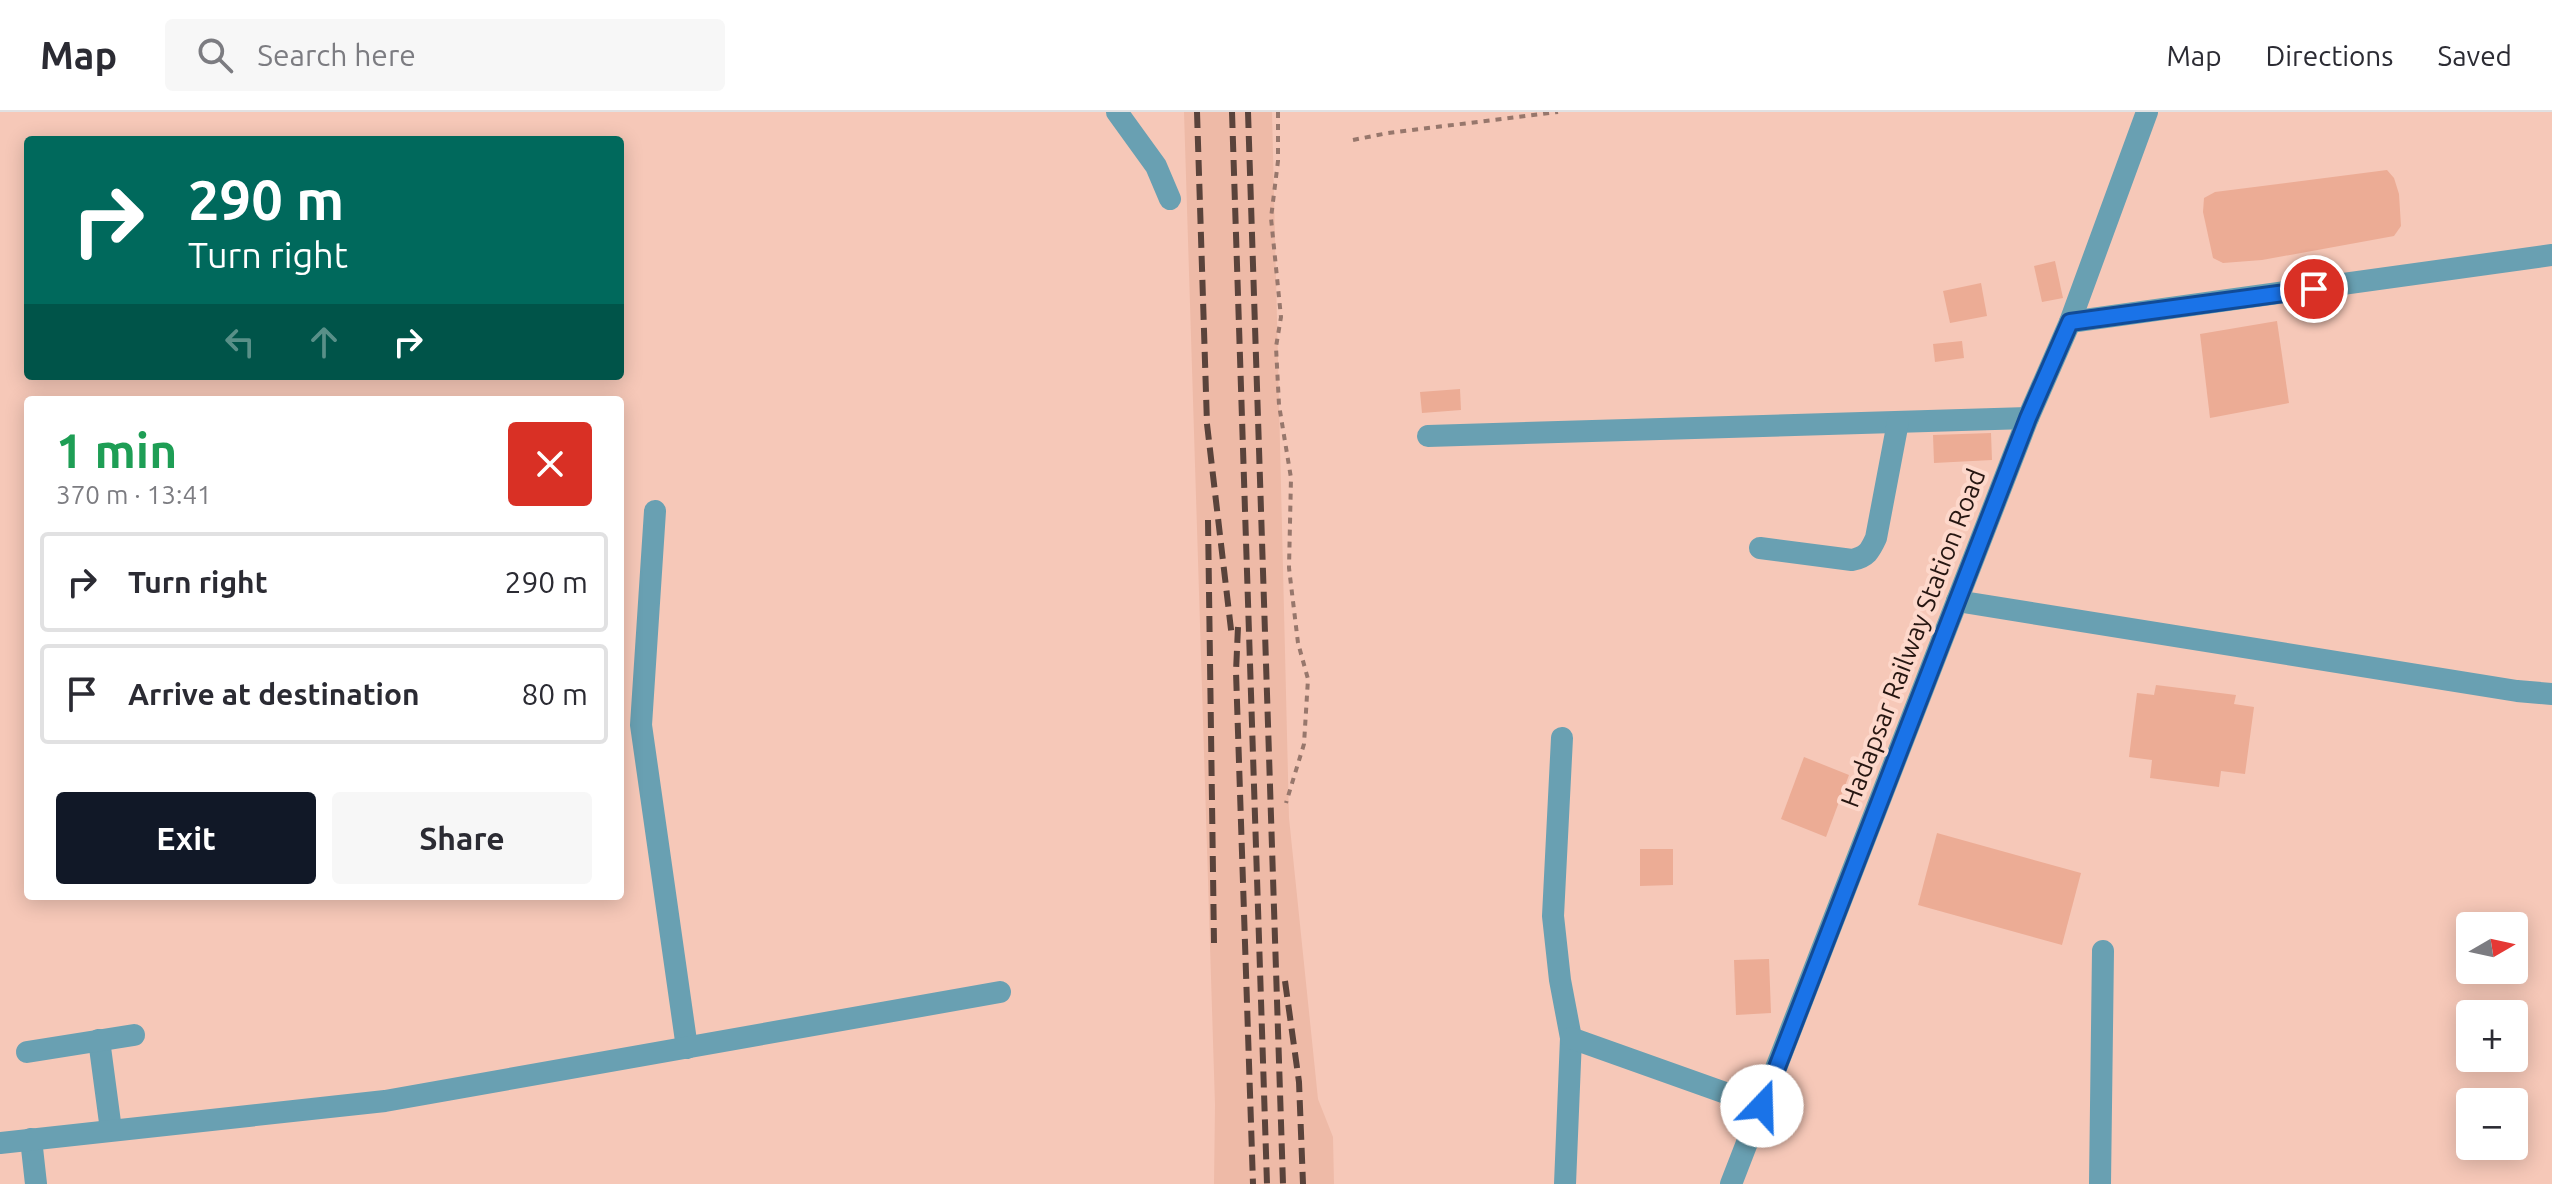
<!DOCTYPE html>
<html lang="en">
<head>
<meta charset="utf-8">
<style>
  :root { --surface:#fff; --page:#f7f7f7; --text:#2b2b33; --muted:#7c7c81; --line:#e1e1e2; --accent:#111827 }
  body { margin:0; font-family:Ubuntu,sans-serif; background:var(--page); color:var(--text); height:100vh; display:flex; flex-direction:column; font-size:30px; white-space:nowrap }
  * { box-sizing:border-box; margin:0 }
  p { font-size:26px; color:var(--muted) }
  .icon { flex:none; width:44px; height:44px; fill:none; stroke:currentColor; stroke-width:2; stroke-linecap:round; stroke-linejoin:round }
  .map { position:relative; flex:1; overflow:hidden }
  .details { position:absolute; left:24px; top:284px; width:600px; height:504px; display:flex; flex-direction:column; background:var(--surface); border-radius:8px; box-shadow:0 4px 20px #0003 }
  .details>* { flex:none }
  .guide { position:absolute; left:24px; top:24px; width:600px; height:244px; border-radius:8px; box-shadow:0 4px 20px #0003; background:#00695c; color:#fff; overflow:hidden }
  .needle { width:52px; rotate:81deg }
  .buttons { position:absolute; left:2456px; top:800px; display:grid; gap:16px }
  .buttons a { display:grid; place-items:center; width:72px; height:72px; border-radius:8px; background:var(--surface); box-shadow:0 4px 20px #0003; font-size:40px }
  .pin { position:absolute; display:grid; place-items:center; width:68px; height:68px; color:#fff; margin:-34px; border:4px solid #fff; border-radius:50%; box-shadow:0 2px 8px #0007 }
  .me { position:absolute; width:88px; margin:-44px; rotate:21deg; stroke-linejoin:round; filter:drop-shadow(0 0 6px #0008) }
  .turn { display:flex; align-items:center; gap:28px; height:168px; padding:0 32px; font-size:36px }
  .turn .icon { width:104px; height:104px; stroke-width:2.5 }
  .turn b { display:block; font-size:56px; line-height:68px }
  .lanes { display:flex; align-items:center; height:76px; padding:0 32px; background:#0003; justify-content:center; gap:40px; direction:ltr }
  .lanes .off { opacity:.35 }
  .round { display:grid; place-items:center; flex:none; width:84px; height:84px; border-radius:8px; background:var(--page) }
  .head { display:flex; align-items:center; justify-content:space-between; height:136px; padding:0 32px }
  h1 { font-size:48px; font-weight:700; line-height:60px; color:#1e9e55 }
  .button { display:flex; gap:16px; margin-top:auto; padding:16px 32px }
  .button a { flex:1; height:92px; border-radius:8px; background:var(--accent); color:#fff; font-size:32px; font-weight:700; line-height:92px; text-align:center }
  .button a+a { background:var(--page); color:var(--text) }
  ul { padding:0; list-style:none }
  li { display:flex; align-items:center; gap:24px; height:100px; margin:0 16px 12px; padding:0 16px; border:4px solid var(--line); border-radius:8px }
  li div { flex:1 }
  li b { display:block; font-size:30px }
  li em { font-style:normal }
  header { display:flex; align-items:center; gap:48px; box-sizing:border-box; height:112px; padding:0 40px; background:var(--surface); border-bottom:2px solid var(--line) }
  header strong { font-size:38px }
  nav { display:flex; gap:44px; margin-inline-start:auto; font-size:28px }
  .search { width:560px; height:72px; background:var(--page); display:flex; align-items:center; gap:20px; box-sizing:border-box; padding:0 28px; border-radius:8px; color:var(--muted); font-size:30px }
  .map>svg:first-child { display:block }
</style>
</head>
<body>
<header>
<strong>Map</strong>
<div class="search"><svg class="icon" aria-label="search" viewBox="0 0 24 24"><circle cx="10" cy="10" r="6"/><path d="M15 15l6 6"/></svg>Search here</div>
<nav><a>Map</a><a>Directions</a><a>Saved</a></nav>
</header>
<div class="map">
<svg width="2552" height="1072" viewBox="0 0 2552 1072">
  <rect width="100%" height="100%" fill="#f6c8b8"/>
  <!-- built -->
  <polygon fill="#eebaa7" points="1184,0 1272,0 1289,706 1318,987 1333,1025 1334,1072 1214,1072 1215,993"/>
  <!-- building -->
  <g fill="#ecac95">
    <polygon points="2387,58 2394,66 2399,82 2401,114 2394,124 2262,148 2223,151 2213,146 2203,100 2204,86 2215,80"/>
    <polygon points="2055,149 2063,186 2042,190 2034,154"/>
    <polygon points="1981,171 1987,204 1950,211 1943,179"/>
    <polygon points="2277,209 2289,291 2210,306 2200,222"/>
    <polygon points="1962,229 1964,246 1935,250 1933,232"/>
    <polygon points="1460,277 1461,298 1422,301 1420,280"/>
    <polygon points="1991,321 1992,348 1934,351 1933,323"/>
    <polygon points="2156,573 2236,583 2234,592 2254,595 2245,662 2221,659 2219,675 2150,666 2152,648 2129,645 2137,581 2154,583"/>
    <polygon points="1804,645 1849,663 1826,725 1781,707"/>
    <polygon points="1937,721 2081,761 2062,833 1918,793"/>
    <polygon points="1640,737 1673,737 1673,773 1640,774"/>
    <polygon points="1769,847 1771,901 1736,903 1734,848"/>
  </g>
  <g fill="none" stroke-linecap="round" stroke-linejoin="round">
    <!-- path -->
    <g stroke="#97776c" stroke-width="4" stroke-dasharray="6 6" stroke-linecap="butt">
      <polyline points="1278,0 1278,49 1271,106 1281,205 1276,235 1279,293 1291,366 1289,456 1298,531 1308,567 1304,632 1286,691"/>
      <polyline points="1353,28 1388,21 1558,0"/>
    </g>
    <!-- minor -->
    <g stroke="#69a0b2" stroke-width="22">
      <polyline points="1117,0 1156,54 1170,87"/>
      <polyline points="2070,210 2552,143"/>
      <polyline points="1428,324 2028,306"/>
      <polyline points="655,399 641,613 687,936"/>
      <path d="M 1760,436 L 1852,448 C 1867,445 1870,439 1876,426 L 1898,310"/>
      <polyline points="1957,489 2517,579 2552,582"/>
      <polyline points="1562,626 1553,804 1560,868 1571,926 1565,1072"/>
      <polyline points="1571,926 1762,994"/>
      <polyline points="99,928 111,1018"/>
      <polyline points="27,940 134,923"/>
      <polyline points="31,1027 36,1072"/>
      <polyline points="0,1031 385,989 1000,880"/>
      <polyline points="1731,1072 2028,306 2070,210 2147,0"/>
      <polyline points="2100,1072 2103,839"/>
    </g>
    <!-- rail -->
    <g stroke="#5a433b" stroke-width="6" stroke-dasharray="16 8" stroke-linecap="butt">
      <polyline points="1197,0 1207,312 1232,526"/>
      <polyline points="1232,0 1267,1072"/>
      <polyline points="1248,0 1283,1072"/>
      <polyline points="1208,408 1214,831"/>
      <polyline points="1238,515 1236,560 1253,1072"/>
      <polyline points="1285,869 1299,970 1303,1072"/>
    </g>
  </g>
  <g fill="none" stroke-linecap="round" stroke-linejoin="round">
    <defs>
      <polyline id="route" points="1762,994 2028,306 2070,210 2314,177"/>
    </defs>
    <!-- route casing -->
    <use href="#route" stroke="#114b97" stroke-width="20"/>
    <!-- route -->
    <use href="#route" stroke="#1a73e8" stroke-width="14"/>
  </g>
  <g text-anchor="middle" stroke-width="8" stroke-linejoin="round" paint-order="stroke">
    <!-- street labels -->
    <g font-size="26" fill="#261611" stroke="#fdd8cb">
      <text transform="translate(1913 526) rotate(-69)" y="9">Hadapsar Railway Station Road</text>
    </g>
  </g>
</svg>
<div class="buttons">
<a><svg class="needle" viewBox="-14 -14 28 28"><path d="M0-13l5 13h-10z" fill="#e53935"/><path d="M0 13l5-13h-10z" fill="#7c7c81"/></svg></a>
<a>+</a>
<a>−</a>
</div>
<div class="pin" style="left:2314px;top:177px;background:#d93025"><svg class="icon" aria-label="arrive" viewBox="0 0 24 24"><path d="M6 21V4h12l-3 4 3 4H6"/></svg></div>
<svg class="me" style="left:1762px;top:994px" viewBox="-20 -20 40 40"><circle r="19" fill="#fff"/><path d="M0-13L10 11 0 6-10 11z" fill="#1a73e8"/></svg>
<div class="guide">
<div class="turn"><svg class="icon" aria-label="right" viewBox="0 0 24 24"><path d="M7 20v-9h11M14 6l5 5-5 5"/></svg><div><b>290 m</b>Turn right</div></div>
<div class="lanes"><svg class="icon off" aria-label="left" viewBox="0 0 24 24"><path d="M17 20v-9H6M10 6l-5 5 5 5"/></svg><svg class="icon off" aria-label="ahead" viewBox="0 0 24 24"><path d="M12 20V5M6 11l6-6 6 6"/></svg><svg class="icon" aria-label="right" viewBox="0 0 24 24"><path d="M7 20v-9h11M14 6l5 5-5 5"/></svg></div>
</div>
<section class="details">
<div class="head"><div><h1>1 min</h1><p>370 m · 13:41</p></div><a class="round" style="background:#d93025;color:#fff"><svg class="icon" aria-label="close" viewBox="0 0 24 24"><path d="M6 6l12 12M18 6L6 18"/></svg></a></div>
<ul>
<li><svg class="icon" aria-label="right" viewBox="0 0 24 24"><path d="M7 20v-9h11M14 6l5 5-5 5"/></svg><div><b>Turn right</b></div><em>290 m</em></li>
<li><svg class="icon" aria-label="arrive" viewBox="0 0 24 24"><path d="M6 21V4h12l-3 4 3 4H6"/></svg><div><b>Arrive at destination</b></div><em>80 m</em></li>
</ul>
<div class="button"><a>Exit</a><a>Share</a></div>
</section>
</div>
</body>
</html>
